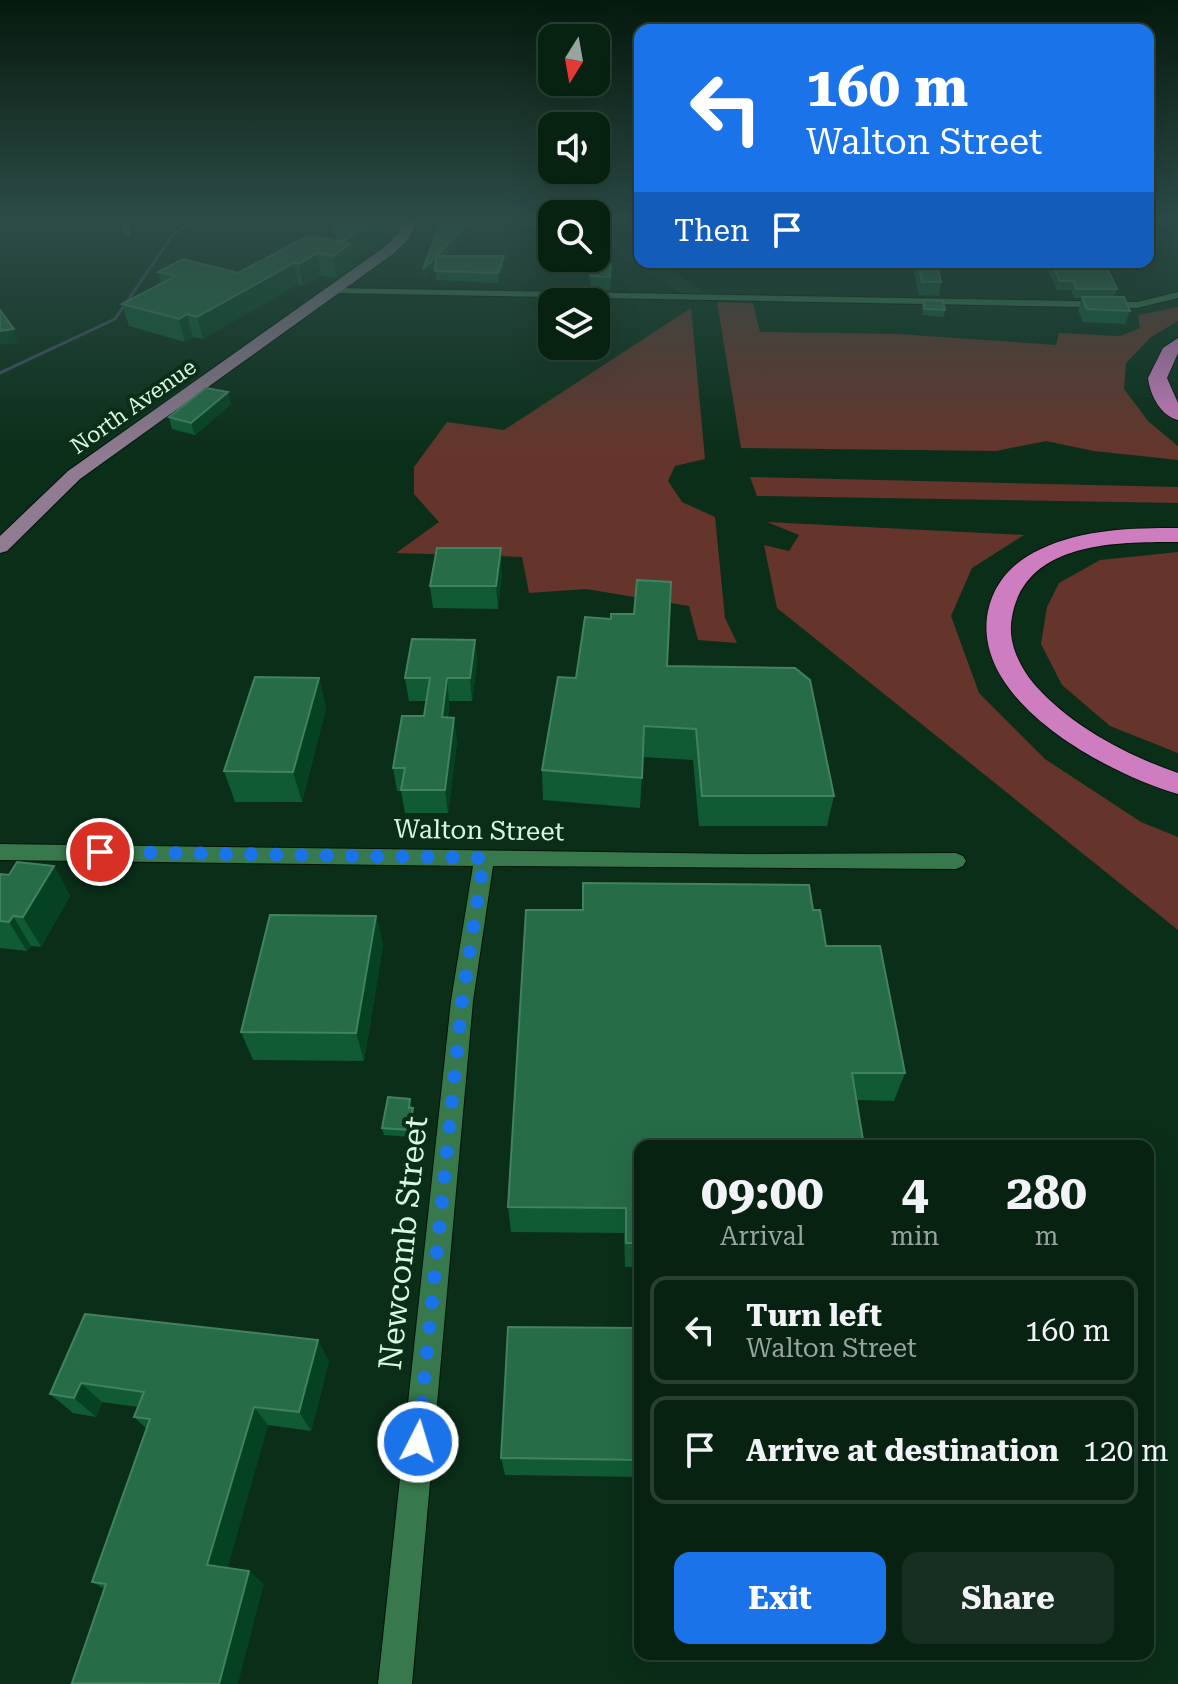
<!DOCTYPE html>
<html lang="en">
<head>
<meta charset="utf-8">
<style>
  :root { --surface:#082212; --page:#162f20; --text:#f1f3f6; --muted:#98a49f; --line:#293f32; --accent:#1a73e8 }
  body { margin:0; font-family:"Roboto Serif",serif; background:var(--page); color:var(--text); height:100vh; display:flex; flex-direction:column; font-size:30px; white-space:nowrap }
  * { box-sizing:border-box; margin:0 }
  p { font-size:26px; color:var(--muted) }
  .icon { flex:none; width:44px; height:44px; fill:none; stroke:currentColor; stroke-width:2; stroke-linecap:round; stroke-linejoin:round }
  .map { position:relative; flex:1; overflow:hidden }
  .details { position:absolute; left:634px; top:1140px; width:520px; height:520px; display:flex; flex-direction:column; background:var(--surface); border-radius:16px; box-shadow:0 8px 32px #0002,0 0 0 2px var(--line) }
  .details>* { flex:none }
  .guide { position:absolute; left:634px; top:24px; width:520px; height:244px; border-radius:16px; box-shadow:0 8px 32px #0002,0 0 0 2px var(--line); background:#1a73e8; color:#fff; overflow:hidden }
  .needle { width:52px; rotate:191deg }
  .buttons { position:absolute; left:538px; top:24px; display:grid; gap:16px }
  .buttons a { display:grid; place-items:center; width:72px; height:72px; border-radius:16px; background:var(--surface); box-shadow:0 8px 32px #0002,0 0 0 2px var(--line); font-size:40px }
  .pin { position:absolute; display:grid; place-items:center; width:68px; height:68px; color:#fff; margin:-34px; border:4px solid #fff; border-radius:50%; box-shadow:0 2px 8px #0007 }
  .me { position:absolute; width:88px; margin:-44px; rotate:5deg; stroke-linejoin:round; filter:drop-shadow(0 0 6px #0008) }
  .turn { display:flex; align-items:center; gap:28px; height:168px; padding:0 40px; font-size:36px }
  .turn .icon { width:104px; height:104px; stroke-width:2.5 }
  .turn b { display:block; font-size:56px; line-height:68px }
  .then { display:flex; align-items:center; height:76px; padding:0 40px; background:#0003; gap:16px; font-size:30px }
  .eta { display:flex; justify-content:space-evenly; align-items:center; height:136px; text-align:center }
  .eta b { font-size:48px; font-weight:700; line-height:56px }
  .cta { display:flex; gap:16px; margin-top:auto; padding:16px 40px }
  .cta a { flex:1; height:92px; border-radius:16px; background:var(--accent); color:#fff; font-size:32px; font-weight:700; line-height:92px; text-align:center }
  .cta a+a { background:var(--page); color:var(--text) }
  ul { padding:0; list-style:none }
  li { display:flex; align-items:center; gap:24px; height:108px; margin:0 16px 12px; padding:0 24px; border:4px solid var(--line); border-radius:16px }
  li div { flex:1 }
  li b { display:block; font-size:30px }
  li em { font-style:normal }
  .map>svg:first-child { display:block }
</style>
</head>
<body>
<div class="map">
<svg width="1178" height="1684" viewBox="0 0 1178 1684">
  <rect width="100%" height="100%" fill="#0a2e18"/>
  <!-- built -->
  <polygon fill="#133c23" points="596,222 640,250 640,262 659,262 708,294 680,293 596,240"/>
  <!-- green -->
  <g fill="#65352b">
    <polygon points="717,302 753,303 760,332 898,334 1056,345 1059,333 1120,336 1140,328 1138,315 1178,307 1178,321 1151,337 1126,363 1124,389 1148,421 1178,446 1178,460 1094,451 1046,441 996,451 741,448"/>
    <polygon points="691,308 705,459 675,466 668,481 682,502 715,517 725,618 737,643 698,640 689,606 586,589 529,593 522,557 396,553 439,522 414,494 414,467 447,422 504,430"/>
    <polygon points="750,477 1178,487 1178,503 757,496"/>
    <polygon points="767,522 1024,535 972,568 951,616 979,693 1045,759 1141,822 1178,837 1178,930 777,608 764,545 789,551 799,535"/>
    <polygon points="1178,552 1178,753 1110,726 1062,685 1041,644 1047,607 1059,583 1100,560"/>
  </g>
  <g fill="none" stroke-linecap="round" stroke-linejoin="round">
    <!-- stream -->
    <polyline stroke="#454d68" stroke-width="3" points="0,373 115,319 172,236 191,222"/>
    <defs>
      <g id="minor">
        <polygon points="121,222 131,222 131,236 123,236"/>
        <polygon points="331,288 1137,302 1178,292 1178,298 1137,308 335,293 331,292"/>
        <polygon points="0,844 747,854 956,853 963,856 966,861 963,866 956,869 493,866 473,1001 412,1684 378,1684 451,1001 473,866 0,860"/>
      </g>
      <polygon id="major" points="403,222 416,222 409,239 393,254 80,479 7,551 0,553 0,536 68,471 383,248 398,234"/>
      <g id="highway">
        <path d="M 1178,338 L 1178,353 L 1167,378 L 1178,403 L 1178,420 C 1161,416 1150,395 1148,378 L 1163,348 Z"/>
        <path d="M 1178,528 L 1178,542 C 1117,542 1025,541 1012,617 C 1007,641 1019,666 1034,684 C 1071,726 1126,755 1178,773 L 1178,794 C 1106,773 970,701 988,611 C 994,582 1014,561 1041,549 C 1083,529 1132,528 1178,528 Z"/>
      </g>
    </defs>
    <!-- minor casing -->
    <use href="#minor" stroke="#021407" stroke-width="2"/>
    <!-- major casing -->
    <use href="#major" stroke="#021407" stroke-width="2"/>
    <!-- highway casing -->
    <use href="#highway" stroke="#021407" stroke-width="2"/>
    <!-- minor -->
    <use href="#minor" fill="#37794d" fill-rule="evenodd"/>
    <!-- major -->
    <use href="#major" fill="#917b92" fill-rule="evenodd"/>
    <!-- highway -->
    <use href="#highway" fill="#cd7dc0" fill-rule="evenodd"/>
  </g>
  <!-- wall -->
  <g fill="#105b34">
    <polygon points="331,222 391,222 391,225 382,240 352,259 353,266 336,278 321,275 303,286 298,284 203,339 193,337 185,342 129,326 122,304 161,284 158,272 238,273 337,241"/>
    <polygon points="478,222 446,256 504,256 504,266 498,283 436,280 435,267 424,279 423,269"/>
    <polygon points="917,262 936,262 941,282 939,296 919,295 914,272"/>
    <polygon points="1048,262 1104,262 1117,289 1114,297 1130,311 1125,324 1083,322 1078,310 1082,298 1074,298 1071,290 1057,290 1047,268"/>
    <polygon points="593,264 611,277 610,290 590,290 590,276"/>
    <polygon points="609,294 608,313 596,313 596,302"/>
    <polygon points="923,300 945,310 944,317 923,315 922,307"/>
    <polygon points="231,404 195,435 172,429 169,417"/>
    <polygon points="502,571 498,609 433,608 430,586"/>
    <polygon points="475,640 477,663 472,701 449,701 448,717 457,741 448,813 405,813 401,791 397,791 393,768 424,716 427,701 409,701 405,678"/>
    <polygon points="667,666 834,796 827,826 699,826 693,760 643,757 640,808 543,800 542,770 576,678"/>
    <polygon points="319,678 326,708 302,802 235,802 224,771"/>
    <polygon points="54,866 70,896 41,947 31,946 27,951 0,948 0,874 9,875"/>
    <polygon points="813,910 826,946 905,1073 894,1101 857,1100 640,1146 640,1267 625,1267 624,1233 511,1232 508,1207"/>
    <polygon points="376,916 383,945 364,1061 253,1060 241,1032"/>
    <polygon points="412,1105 412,1108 414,1115 411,1137 384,1135 382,1128"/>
    <polygon points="85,1314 329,1361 311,1431 268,1425 227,1568 264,1584 105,1589 92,1582 146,1428 134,1417 138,1407 102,1402 96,1417 73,1413 50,1394"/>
    <polygon points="640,1328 640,1477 505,1475 501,1458"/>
  </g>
  <!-- shaded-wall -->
  <g fill="#054221">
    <polygon points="375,222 391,222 391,225 382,240 352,259 353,266 336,278 333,256 342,242"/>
    <polygon points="469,222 478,222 437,265 436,256"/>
    <polygon points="317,253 321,275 303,286 299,264"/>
    <polygon points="504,256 504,266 498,283 498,273"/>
    <polygon points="436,257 437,266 424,279 423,269"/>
    <polygon points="294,263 298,284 203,339 197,317"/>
    <polygon points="187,314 193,337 185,342 179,319"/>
    <polygon points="14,329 19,343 0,345 0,331"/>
    <polygon points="228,392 231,404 195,435 191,423"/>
    <polygon points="501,548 502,571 498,609 496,586"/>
    <polygon points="475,640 477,663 472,701 470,678"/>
    <polygon points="319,678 326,708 302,802 293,772"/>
    <polygon points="447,678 449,701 445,740 442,717"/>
    <polygon points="454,718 457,741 448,813 445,790"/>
    <polygon points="54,866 70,896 41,947 23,917"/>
    <polygon points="13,916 31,946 27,951 9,922"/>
    <polygon points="376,916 383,945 364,1061 356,1033"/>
    <polygon points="413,1108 414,1115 411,1137 409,1130"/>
    <polygon points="318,1340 329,1361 311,1431 299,1412"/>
    <polygon points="81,1383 102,1402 96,1417 74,1398"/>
    <polygon points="254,1407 268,1425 225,1578 207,1565"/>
    <polygon points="249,1571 264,1584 238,1684 219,1684"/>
  </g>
  <!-- building -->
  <g fill="#266c47" stroke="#42825f" stroke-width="2">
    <polygon points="334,222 375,222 342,242 350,244 333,256 317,253 299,264 294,263 197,317 187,314 179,319 122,304 176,276 158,272 183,259 238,273 310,235 340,242"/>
    <polygon points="441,222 469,222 436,256 504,256 498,273 435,271 436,257 423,269"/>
    <polygon points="918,262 936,262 941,282 922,282"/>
    <polygon points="1051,262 1104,262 1117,289 1076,289 1074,281 1060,281"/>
    <polygon points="593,264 611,264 610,277 590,276"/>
    <polygon points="588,294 609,294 608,306 596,306 596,302 586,302"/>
    <polygon points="1082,297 1124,297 1130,311 1087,309"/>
    <polygon points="923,300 943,301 945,310 925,309"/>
    <polygon points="0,310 14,329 0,331"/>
    <polygon points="206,388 228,392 191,423 169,417"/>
    <polygon points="437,548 501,548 496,586 430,586"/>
    <polygon points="637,580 671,582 667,666 795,668 810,680 834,796 702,796 696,729 644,726 642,778 542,770 558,677 576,678 585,617 611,619 611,614 634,614"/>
    <polygon points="412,639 475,640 470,678 447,678 442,717 454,718 445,790 401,790 405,768 393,768 402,716 424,716 430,678 405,678"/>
    <polygon points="255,677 319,678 293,772 224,771"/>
    <polygon points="17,862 54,866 23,917 13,916 9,922 0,921 0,874 9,875"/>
    <polygon points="583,883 809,885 813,910 820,910 826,946 880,946 905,1073 852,1073 864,1146 640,1146 640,1243 626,1243 626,1208 508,1207 526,910 583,910"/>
    <polygon points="270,915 376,916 356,1033 241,1032"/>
    <polygon points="388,1097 410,1099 409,1108 413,1108 409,1130 382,1128"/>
    <polygon points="85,1314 318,1340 299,1412 254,1407 207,1565 249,1571 219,1684 72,1683 106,1584 92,1582 150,1419 134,1417 144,1392 81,1383 74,1398 50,1394"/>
    <polygon points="508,1327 640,1328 640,1460 501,1458"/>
  </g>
  <!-- sky -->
  <linearGradient id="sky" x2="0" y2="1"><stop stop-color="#06190d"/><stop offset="0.48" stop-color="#2d4c48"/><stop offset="1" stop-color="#2d4c48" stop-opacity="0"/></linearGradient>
  <rect width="1178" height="458" fill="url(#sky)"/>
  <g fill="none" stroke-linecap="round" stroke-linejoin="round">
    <!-- route -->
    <polyline stroke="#1a73e8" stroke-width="14" stroke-dasharray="0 25.2" points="100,852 484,858 462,1001 418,1442"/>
  </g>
  <g text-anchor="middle" stroke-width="8" stroke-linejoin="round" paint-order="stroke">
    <!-- far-street labels -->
    <g font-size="22" fill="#d9fae1" stroke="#0a2e18">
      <text transform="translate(133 406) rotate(-35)" y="8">North Avenue</text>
    </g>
    <!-- street labels -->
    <g font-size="26" fill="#d9fae1" stroke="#0a2e18">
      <text transform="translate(479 830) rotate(1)" y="9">Walton Street</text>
    </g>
    <!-- near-street labels -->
    <g font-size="32" fill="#d9fae1" stroke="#0a2e18">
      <text transform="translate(403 1243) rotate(-84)" y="11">Newcomb Street</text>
    </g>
  </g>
</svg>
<div class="buttons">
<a><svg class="needle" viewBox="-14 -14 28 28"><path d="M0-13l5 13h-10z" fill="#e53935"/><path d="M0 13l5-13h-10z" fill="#98a49f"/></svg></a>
<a><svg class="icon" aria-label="sound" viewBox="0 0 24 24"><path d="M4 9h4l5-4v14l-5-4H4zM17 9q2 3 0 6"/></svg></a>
<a><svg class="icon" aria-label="search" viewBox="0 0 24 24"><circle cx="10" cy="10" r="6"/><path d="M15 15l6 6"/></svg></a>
<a><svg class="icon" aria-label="layers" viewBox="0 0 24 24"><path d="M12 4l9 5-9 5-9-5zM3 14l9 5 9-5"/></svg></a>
</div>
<div class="pin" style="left:100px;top:852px;background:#d93025"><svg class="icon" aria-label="arrive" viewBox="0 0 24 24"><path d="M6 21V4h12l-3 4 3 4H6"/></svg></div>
<svg class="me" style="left:418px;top:1442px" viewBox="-20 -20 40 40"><circle r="17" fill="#1a73e8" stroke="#fff" stroke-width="3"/><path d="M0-11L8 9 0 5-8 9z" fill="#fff"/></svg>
<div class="guide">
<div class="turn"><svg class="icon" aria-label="left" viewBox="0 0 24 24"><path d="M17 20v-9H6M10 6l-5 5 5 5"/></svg><div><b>160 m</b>Walton Street</div></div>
<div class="then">Then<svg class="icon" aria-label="arrive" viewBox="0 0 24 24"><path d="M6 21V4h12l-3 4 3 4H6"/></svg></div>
</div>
<section class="details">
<div class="eta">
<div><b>09:00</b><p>Arrival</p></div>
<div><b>4</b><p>min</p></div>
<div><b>280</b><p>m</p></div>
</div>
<ul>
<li><svg class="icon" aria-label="left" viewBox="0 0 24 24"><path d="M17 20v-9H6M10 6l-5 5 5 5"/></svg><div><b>Turn left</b><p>Walton Street</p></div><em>160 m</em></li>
<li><svg class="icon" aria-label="arrive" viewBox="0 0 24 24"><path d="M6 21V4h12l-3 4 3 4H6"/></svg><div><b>Arrive at destination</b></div><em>120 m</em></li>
</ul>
<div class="cta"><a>Exit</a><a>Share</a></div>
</section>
</div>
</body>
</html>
